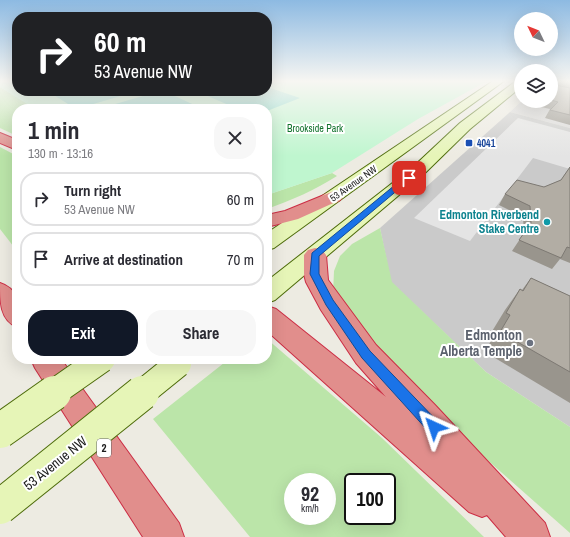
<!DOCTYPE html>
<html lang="en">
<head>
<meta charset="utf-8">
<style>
  :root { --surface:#fff; --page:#f7f7f7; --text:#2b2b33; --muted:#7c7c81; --line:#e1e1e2; --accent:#111827 }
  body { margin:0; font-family:"Archivo Narrow",sans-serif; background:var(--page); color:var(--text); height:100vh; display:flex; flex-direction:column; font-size:15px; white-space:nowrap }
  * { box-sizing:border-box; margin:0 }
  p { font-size:13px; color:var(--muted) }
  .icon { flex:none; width:22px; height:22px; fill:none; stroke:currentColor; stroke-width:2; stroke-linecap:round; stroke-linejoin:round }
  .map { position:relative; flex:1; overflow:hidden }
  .details { position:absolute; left:12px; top:104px; width:260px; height:260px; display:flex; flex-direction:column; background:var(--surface); border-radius:16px; box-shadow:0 4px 16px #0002 }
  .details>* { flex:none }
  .top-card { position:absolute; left:12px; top:12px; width:260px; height:84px; border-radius:16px; box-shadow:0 4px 16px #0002; background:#202124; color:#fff; overflow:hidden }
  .needle { width:26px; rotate:313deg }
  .controls { position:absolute; left:514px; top:12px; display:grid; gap:8px }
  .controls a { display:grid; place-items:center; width:44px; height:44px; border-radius:50%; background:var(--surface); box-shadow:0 4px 16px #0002; font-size:20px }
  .speed { position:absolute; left:284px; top:473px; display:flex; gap:8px; font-size:20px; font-weight:700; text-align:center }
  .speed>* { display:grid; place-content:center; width:52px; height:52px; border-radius:50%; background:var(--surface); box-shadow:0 4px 16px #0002; line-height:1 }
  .speed small { font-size:10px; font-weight:400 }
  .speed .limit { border:2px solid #111; border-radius:6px; background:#fff; color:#111 }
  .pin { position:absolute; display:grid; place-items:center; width:34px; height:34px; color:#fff; margin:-17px; border-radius:8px; box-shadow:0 2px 6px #0006 }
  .me { position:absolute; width:44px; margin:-22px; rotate:318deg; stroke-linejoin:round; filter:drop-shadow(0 0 3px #0008) }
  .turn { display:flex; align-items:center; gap:14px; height:84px; padding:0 16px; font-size:18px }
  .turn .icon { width:52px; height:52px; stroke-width:2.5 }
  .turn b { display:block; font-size:28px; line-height:34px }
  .round { display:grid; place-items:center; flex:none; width:42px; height:42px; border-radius:16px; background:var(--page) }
  .summary { display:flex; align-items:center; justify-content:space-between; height:68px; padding:0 16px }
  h1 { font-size:24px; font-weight:800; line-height:30px }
  .primary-button { display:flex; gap:8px; margin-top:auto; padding:8px 16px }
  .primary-button a { flex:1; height:46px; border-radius:16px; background:var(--accent); color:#fff; font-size:16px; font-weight:800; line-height:46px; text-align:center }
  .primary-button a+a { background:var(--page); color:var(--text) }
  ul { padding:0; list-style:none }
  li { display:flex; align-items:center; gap:12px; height:54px; margin:0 8px 6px; padding:0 8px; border:2px solid var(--line); border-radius:16px }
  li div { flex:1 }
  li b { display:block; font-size:15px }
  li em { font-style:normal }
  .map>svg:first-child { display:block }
</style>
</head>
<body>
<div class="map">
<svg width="570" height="537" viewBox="0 0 570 537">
  <rect width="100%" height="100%" fill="#edebe2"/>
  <!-- residential -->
  <polygon fill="#dad9d9" points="570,81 570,128 510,112 522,101 551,101"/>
  <!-- religious -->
  <polygon fill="#cacaca" points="510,112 570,128 570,427 486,372 391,282 380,228"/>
  <!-- grass -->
  <g fill="#bbe5a9" fill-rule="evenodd">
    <polygon points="0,87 38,109 17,109 17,136 0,128"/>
    <polygon points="0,147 17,156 17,251 0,229"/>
    <path d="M 332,173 L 337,176 C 315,190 292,200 267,209 L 267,195 Z"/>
    <polygon points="380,228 392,282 486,372 570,427 570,533 458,434 376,354 333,294 334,271 340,256 352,244"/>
    <path d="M 267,339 L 382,438 L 484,537 L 250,537 L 153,419 L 229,359 L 267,359 ZM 293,482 L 327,482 L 327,516 L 293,516 ZM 353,482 L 387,482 L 387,516 L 353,516 Z"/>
  </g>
  <!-- park -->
  <polygon fill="#bff6cf" points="0,81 17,81 17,91 267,91 267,81 487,81 418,119 332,173 267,195 267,109 35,109 0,87"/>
  <!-- pitch -->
  <g fill="#83d8c8">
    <polygon points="267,87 300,98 267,111 267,109 238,109 196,91 267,91"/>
    <polygon points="49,91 138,91 76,109 49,92"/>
    <polygon points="160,91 164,91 203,109 108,109 105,107"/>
  </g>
  <!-- parking -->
  <polygon fill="#e4e4e4" points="518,118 570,132 570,169 533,158 470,241 414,218"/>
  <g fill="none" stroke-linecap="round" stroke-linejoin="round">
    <defs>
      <g id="secondary">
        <polygon points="493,81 504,81 274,248 267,250 267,233"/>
        <polygon points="516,81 521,81 521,87 470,129 425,173 275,300 267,303 267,281 413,167 460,123"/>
      </g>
      <g id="highway">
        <polygon points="0,133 17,140 17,150 0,143"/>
        <polygon points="334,191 340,192 343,196 340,200 298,219 267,227 267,215 285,211"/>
        <polygon points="315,248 322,250 326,255 328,280 376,345 435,405 545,523 550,537 506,537 487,515 482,517 469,512 267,331 267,306 276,309 386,397 356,363 321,310 306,282 304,274 304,255 308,250"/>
        <path d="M 0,283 C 22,290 17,309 17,327 C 0,320 0,302 0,283 Z"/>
        <polygon points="31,359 61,359 179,523 184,537 143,537 35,368"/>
      </g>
    </defs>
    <!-- secondary casing -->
    <use href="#secondary" stroke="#4d6b0a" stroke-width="2"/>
    <!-- highway casing -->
    <use href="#highway" stroke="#cc2d44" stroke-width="2"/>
    <!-- secondary -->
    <use href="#secondary" fill="#e6f5b7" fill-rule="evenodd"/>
    <!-- highway -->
    <use href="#highway" fill="#e18e8c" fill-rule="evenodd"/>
    <defs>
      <g id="secondary-bridge-far1">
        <polyline points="52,394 102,359"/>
        <polyline points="141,394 178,364"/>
      </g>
      <g id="secondary-bridge">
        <polyline points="0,431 54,393"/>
        <polyline points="0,507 142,393"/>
      </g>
    </defs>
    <!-- secondary-bridge-far1 casing -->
    <use href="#secondary-bridge-far1" stroke="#4d6b0a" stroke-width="28" stroke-linecap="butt"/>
    <!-- secondary-bridge casing -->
    <use href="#secondary-bridge" stroke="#4d6b0a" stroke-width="36" stroke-linecap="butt"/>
    <!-- secondary-bridge-far1 -->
    <use href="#secondary-bridge-far1" stroke="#e6f5b7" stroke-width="26"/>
    <!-- secondary-bridge -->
    <use href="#secondary-bridge" stroke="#e6f5b7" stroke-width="34"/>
  </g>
  <!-- wall -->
  <g fill="#99958d">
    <polygon points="551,81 570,81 570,125 545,118 550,109 528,104 530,101 551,101"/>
    <polygon points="570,167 570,263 560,259 552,269 512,251 524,233 523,217 499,205 505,194 544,187 561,180"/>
    <polygon points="531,278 570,296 570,403 485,352 494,335 491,333 505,310 520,289 522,290"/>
  </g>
  <!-- building -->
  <g fill="#b2ada4" stroke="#7d7973">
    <polygon points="551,81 554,81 555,85 570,88 570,115 550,110 558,102 551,100"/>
    <polygon points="570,167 570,248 567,247 561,258 519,240 531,223 530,206 505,194 517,180 544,187 561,180"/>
    <polygon points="531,278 570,296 570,372 500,332 510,315 506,313 520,289 523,291"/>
  </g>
  <!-- sky -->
  <linearGradient id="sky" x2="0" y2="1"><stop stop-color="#8dbae2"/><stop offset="0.52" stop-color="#f7f6f2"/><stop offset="1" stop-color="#f7f6f2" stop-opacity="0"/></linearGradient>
  <rect width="570" height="156" fill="url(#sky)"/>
  <!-- route -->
  <polygon fill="#1a73e8" stroke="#114b97" points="406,176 412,178 319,256 319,274 333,300 370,351 439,423 441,427 439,432 434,434 429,432 362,358 326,305 310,274 312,253"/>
  <!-- markers -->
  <rect fill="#1a4fb4" stroke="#fff" stroke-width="1.5" x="465" y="139" width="8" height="8" rx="2"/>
  <circle fill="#0f9aa8" stroke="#fff" stroke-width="1.5" cx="547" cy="222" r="4"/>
  <circle fill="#6b7280" stroke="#fff" stroke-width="1.5" cx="530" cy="343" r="4"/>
  <g text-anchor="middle" stroke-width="4" stroke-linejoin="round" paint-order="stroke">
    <!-- far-park labels -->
    <g font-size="10" fill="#11722c" stroke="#fff">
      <text x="315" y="132">Brookside Park</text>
    </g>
    <!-- far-transit labels -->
    <g font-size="10" font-weight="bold" fill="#164399" stroke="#fff" text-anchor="start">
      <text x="477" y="147">4041</text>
    </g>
    <!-- far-street labels -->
    <g font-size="10" fill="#1c1c1c" stroke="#fff">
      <text transform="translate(353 183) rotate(-35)" y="4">53 Avenue NW</text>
    </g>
    <!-- shield labels -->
    <rect fill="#fff" stroke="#606060" stroke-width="1" x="97" y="439" width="14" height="18" rx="3"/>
    <g font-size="11" font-weight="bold" fill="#1c1c1c">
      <text x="104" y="452">2</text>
    </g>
    <!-- culture labels -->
    <g font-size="12" font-weight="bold" fill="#0d838f" stroke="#fff" text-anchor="end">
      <text x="539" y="219">Edmonton Riverbend<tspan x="539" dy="14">Stake Centre</tspan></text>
    </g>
    <!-- near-worship labels -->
    <g font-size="14" font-weight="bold" fill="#5b616d" stroke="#fff" text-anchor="end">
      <text x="522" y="340">Edmonton<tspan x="522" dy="16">Alberta Temple</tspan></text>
    </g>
    <!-- near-street labels -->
    <g font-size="14" fill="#1c1c1c" stroke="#fff">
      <text transform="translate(55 463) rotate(-39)" y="5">53 Avenue NW</text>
    </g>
  </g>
</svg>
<div class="controls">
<a><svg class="needle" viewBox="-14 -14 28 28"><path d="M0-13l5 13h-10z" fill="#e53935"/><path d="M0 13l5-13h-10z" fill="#7c7c81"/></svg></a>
<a><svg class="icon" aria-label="layers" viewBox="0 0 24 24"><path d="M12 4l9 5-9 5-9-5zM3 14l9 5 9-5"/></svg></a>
</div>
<div class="speed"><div>92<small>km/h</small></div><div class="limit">100</div></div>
<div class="pin" style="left:409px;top:178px;background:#d93025"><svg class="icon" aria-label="arrive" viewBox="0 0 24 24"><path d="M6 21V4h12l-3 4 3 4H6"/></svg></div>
<svg class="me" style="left:434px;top:427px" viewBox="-20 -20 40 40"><path d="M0-17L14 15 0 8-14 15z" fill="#1a73e8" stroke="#fff" stroke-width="4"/></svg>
<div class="top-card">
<div class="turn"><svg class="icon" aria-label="right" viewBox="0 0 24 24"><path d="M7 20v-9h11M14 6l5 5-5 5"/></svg><div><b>60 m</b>53 Avenue NW</div></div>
</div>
<section class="details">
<div class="summary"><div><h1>1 min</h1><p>130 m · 13:16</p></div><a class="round"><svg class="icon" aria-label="close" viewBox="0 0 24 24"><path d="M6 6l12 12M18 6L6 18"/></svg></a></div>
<ul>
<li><svg class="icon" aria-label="right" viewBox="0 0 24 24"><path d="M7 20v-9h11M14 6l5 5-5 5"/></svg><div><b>Turn right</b><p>53 Avenue NW</p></div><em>60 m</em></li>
<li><svg class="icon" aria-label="arrive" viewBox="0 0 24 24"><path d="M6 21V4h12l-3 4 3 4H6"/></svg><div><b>Arrive at destination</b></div><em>70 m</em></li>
</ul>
<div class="primary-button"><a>Exit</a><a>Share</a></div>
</section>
</div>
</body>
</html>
